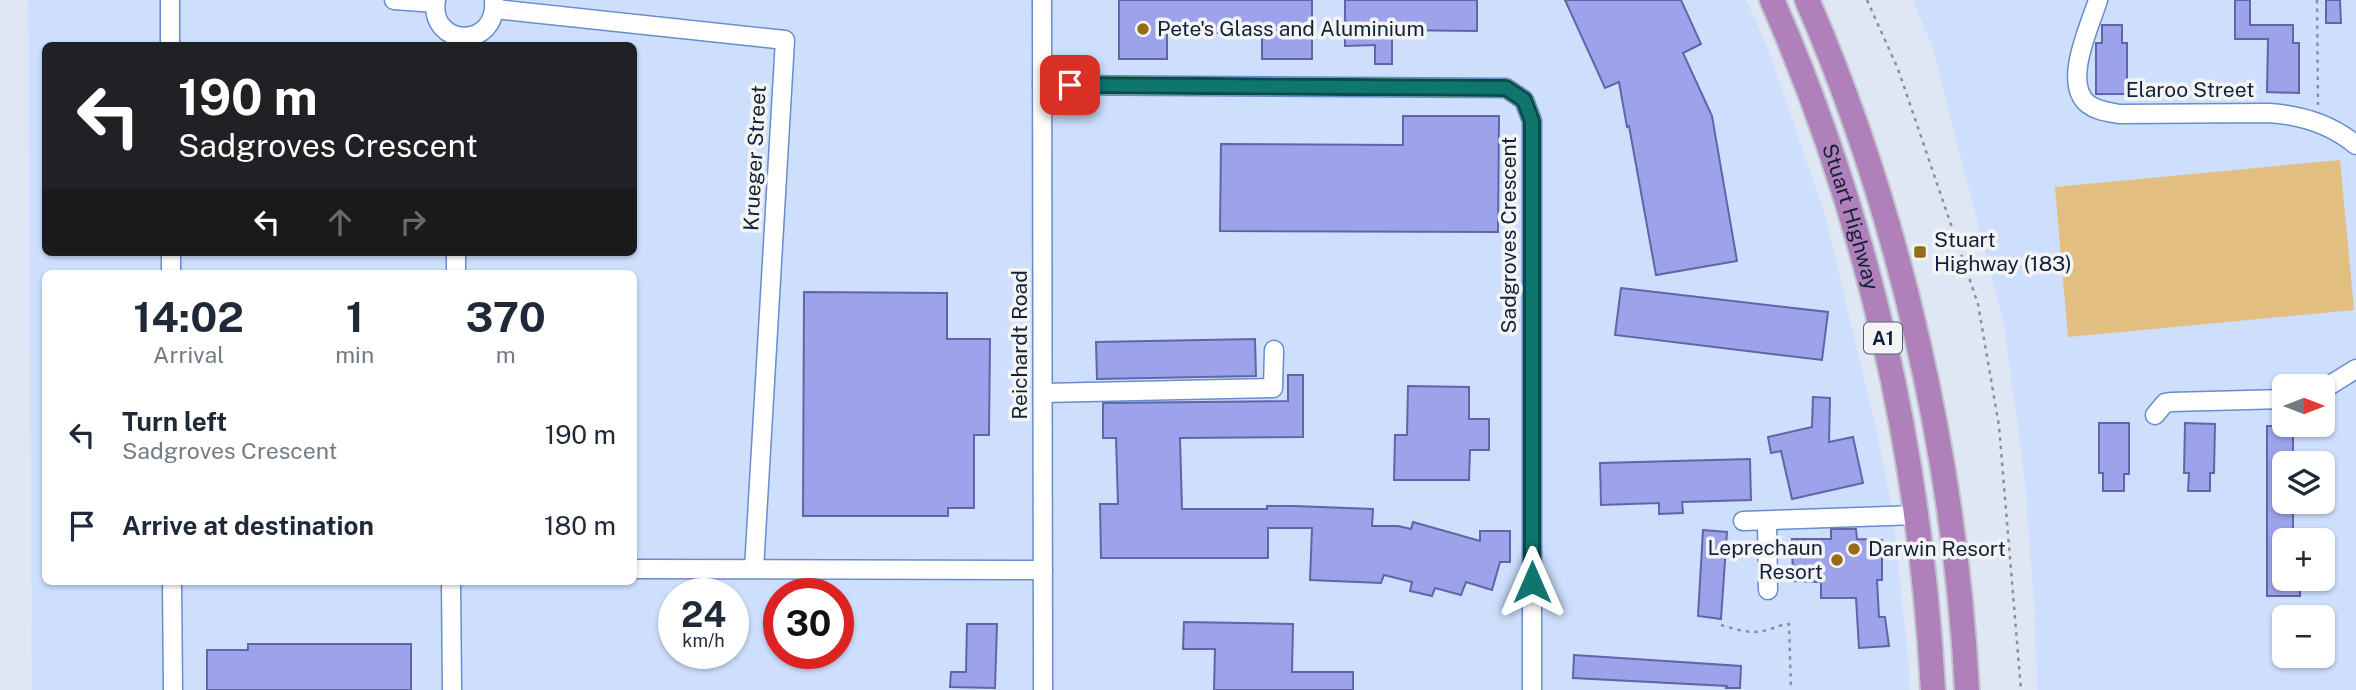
<!DOCTYPE html>
<html lang="en">
<head>
<meta charset="utf-8">
<style>
  :root { --surface:#fff; --page:#f6f6f7; --text:#1f2937; --muted:#747a83 }
  body { margin:0; font-family:"Public Sans",sans-serif; background:var(--page); color:var(--text); height:100vh; display:flex; flex-direction:column; font-size:26px; white-space:nowrap }
  * { box-sizing:border-box; margin:0 }
  p { font-size:23px; color:var(--muted) }
  .icon { flex:none; width:38px; height:38px; fill:none; stroke:currentColor; stroke-width:2; stroke-linecap:round; stroke-linejoin:round }
  .map { position:relative; flex:1; overflow:hidden }
  .sheet { position:absolute; left:42px; top:270px; width:595px; height:315px; display:flex; flex-direction:column; background:var(--surface); border-radius:10px; box-shadow:0 2px 5px #0004 }
  .sheet>* { flex:none }
  .guide { position:absolute; left:42px; top:42px; width:595px; height:214px; border-radius:10px; box-shadow:0 2px 5px #0004; background:#202124; color:#fff; overflow:hidden }
  .needle { width:46px; rotate:90deg }
  .tools { position:absolute; left:2272px; top:374px; display:grid; gap:14px }
  .tools a { display:grid; place-items:center; width:63px; height:63px; border-radius:10px; background:var(--surface); box-shadow:0 2px 5px #0004; font-size:35px }
  .speed { position:absolute; left:658px; top:578px; display:flex; gap:14px; font-size:35px; font-weight:700; text-align:center }
  .speed>* { display:grid; place-content:center; width:91px; height:91px; border-radius:50%; background:var(--surface); box-shadow:0 2px 5px #0004; line-height:1 }
  .speed small { font-size:18px; font-weight:400 }
  .speed .limit { border:10px solid #d22; background:#fff; color:#111 }
  .pin { position:absolute; display:grid; place-items:center; width:60px; height:60px; color:#fff; margin:-30px; border-radius:14px; box-shadow:0 4px 10px #0006 }
  .me { position:absolute; width:77px; margin:-38px; rotate:0deg; stroke-linejoin:round; filter:drop-shadow(0 0 5px #0008) }
  .turn { display:flex; align-items:center; gap:24px; height:147px; padding:0 21px; font-size:32px }
  .turn .icon { width:91px; height:91px; stroke-width:2.5 }
  .turn b { display:block; font-size:49px; line-height:60px }
  .lanes { display:flex; align-items:center; height:66px; padding:0 21px; background:#0003; justify-content:center; gap:35px; direction:ltr }
  .lanes .off { opacity:.35 }
  .eta { display:flex; justify-content:space-evenly; align-items:center; height:119px; text-align:center }
  .eta b { font-size:42px; font-weight:700; line-height:49px }
  ul { padding:0; list-style:none }
  li { display:flex; align-items:center; gap:21px; height:91px; padding:0 21px }
  li div { flex:1 }
  li b { display:block; font-size:26px }
  li em { font-style:normal }
  .map>svg:first-child { display:block }
</style>
</head>
<body>
<div class="map">
<svg width="2356" height="690" viewBox="0 0 2356 690">
  <rect width="100%" height="100%" fill="#dfe7f5"/>
  <!-- built -->
  <g fill="#cddffd" fill-rule="evenodd">
    <path d="M 28,0 L 1746,0 L 1767,46 L 1824,212 L 1874,419 L 1892,507 L 1908,656 L 1909,690 L 32,690 ZM 46,46 L 634,46 L 634,252 L 46,252 ZM 46,273 L 634,273 L 634,581 L 46,581 ZM 674,593 L 733,593 L 733,653 L 674,653 ZM 779,593 L 838,593 L 838,653 L 779,653 Z"/>
    <path d="M 1913,0 L 2356,0 L 2356,690 L 2037,690 L 2035,618 L 2025,482 L 2004,325 L 1932,46 ZM 2284,387 L 2322,387 L 2322,425 L 2284,425 ZM 2284,464 L 2322,464 L 2322,502 L 2284,502 ZM 2284,541 L 2322,541 L 2322,579 L 2284,579 ZM 2284,618 L 2322,618 L 2322,656 L 2284,656 Z"/>
  </g>
  <!-- green -->
  <polygon fill="#e3be81" points="2340,160 2354,310 2068,337 2055,187"/>
  <!-- building -->
  <g fill="#9da3ea" stroke="#6164a7" stroke-width="2">
    <polygon points="1119,0 1312,0 1312,59 1262,59 1262,33 1202,33 1202,30 1167,30 1167,59 1119,59"/>
    <polygon points="1345,0 1477,0 1477,31 1392,30 1392,64 1375,64 1375,45 1345,46"/>
    <polygon points="1565,0 1681,0 1701,44 1683,53 1712,116 1737,261 1656,275 1629,126 1627,127 1619,82 1605,88"/>
    <polygon points="2235,0 2250,0 2250,25 2293,25 2293,43 2299,43 2299,93 2267,92 2268,39 2235,39"/>
    <polygon points="2326,0 2340,0 2341,23 2326,23"/>
    <polygon points="2102,25 2122,25 2122,43 2127,43 2127,94 2096,94 2096,43 2102,43"/>
    <polygon points="1403,116 1499,116 1498,232 1220,231 1221,144 1403,145"/>
    <polygon points="1621,288 1828,312 1822,360 1615,335"/>
    <polygon points="804,292 947,293 947,339 990,339 989,435 974,435 974,508 948,508 948,516 803,516"/>
    <polygon points="1255,339 1256,376 1097,379 1096,342"/>
    <polygon points="1288,375 1303,375 1303,437 1180,438 1182,509 1267,509 1267,506 1294,506 1373,509 1372,526 1398,526 1411,529 1413,522 1480,541 1480,531 1510,531 1510,562 1500,562 1492,590 1466,582 1461,595 1435,588 1432,596 1410,591 1412,582 1384,575 1381,583 1310,580 1312,528 1268,528 1268,558 1101,558 1100,504 1118,504 1116,438 1103,438 1103,403 1288,401"/>
    <polygon points="1408,386 1469,387 1469,419 1489,419 1489,450 1470,450 1469,480 1394,480 1395,435 1407,435"/>
    <polygon points="1813,397 1830,398 1829,442 1853,437 1863,483 1792,499 1781,451 1771,453 1768,437 1812,427"/>
    <polygon points="2099,423 2129,423 2129,474 2124,474 2124,491 2103,491 2103,473 2099,473"/>
    <polygon points="2185,423 2215,424 2214,473 2210,473 2210,491 2188,491 2189,473 2184,473"/>
    <polygon points="2267,426 2293,426 2293,464 2284,464 2284,502 2293,502 2293,541 2284,541 2284,579 2300,579 2300,596 2267,596"/>
    <polygon points="1750,459 1751,500 1682,502 1683,513 1659,514 1659,503 1601,505 1600,463"/>
    <polygon points="1831,529 1856,529 1857,539 1882,540 1882,580 1877,580 1879,617 1885,617 1889,646 1859,648 1856,598 1821,598 1821,582 1793,581 1792,539 1831,539"/>
    <polygon points="1703,530 1727,532 1721,619 1698,616"/>
    <polygon points="1184,622 1293,624 1292,672 1353,672 1353,690 1214,690 1215,649 1183,649"/>
    <polygon points="967,624 997,624 995,688 950,687 951,672 966,672"/>
    <polygon points="248,644 411,644 411,690 207,690 207,650 248,650"/>
    <polygon points="1574,655 1741,666 1740,688 1726,688 1727,686 1573,678"/>
  </g>
  <g fill="none" stroke-linecap="round" stroke-linejoin="round">
    <defs>
      <g id="minor">
        <polyline points="170,0 170,46"/>
        <polyline points="394,0 435,3"/>
        <path d="M 436,0 C 428,47 498,51 494,0"/>
        <polyline points="1042,0 1043,690"/>
        <path d="M 2098,0 C 2090,26 2062,83 2088,104 C 2097,111 2108,112 2119,114 L 2269,113 C 2301,115 2331,124 2356,145"/>
        <polyline points="495,9 785,40 754,569"/>
        <polyline points="1042,85 1506,88 1524,100 1532,121 1532,690"/>
        <polyline points="171,252 171,273"/>
        <polyline points="456,273 456,252"/>
        <polyline points="2322,390 2356,369"/>
        <polyline points="1043,393 1273,388 1274,350"/>
        <polyline points="2155,415 2165,403 2172,402 2284,399"/>
        <polyline points="1743,521 1917,515"/>
        <polyline points="1767,521 1768,590"/>
        <polyline points="634,569 1043,570"/>
        <polyline points="172,581 173,690"/>
        <polyline points="451,581 452,690"/>
      </g>
      <g id="highway">
        <path id="s1" d="M 1772,0 C 1868,218 1920,453 1933,690"/>
        <path d="M 1807,0 C 1899,211 1955,460 1967,690"/>
      </g>
    </defs>
    <!-- minor casing -->
    <use href="#minor" stroke="#678dcb" stroke-width="21"/>
    <!-- highway casing -->
    <use href="#highway" stroke="#c1c5cc" stroke-width="28"/>
    <!-- path -->
    <g stroke="#8590a3" stroke-width="2.5" stroke-dasharray="3.5 5" stroke-linecap="butt">
      <polyline points="1867,0 1898,69 1978,304 1999,426 2021,690"/>
      <polyline points="2317,0 2318,105"/>
      <path d="M 1721,625 C 1735,629 1752,635 1767,630 C 1776,628 1778,625 1789,624 L 1791,690"/>
    </g>
    <!-- minor -->
    <use href="#minor" stroke="#fff" stroke-width="18"/>
    <!-- highway -->
    <use href="#highway" stroke="#b080bb" stroke-width="24"/>
  </g>
  <g fill="none" stroke-linecap="round" stroke-linejoin="round">
    <defs>
      <polyline id="route" points="1070,85 1506,88 1524,100 1532,121 1532,582"/>
    </defs>
    <!-- route casing -->
    <use href="#route" stroke="#0a4d48" stroke-width="18"/>
    <!-- route -->
    <use href="#route" stroke="#0f766e" stroke-width="12"/>
  </g>
  <!-- markers -->
  <g fill="#956c17" stroke="#f4f4f4" stroke-width="2.5">
    <circle cx="1143" cy="29" r="7"/>
    <rect x="1913" y="245" width="14" height="14" rx="3.5"/>
    <circle cx="1854" cy="549" r="7"/>
    <circle cx="1837" cy="560" r="7"/>
  </g>
  <g text-anchor="middle" stroke-width="7" stroke-linejoin="round" paint-order="stroke">
    <!-- shield labels -->
    <rect fill="#f4f4f4" stroke="#566071" stroke-width="2" x="1864" y="322.5" width="38" height="31" rx="5"/>
    <g font-size="19" font-weight="bold" fill="#122139">
      <text x="1883" y="345">A1</text>
    </g>
    <!-- poi labels -->
    <g font-size="21" fill="#122139" stroke="#f4f4f4" text-anchor="start">
      <text x="1157" y="36">Pete's Glass and Aluminium</text>
      <text x="1934" y="247">Stuart<tspan x="1934" dy="24">Highway (183)</tspan></text>
      <text x="1823" y="555" text-anchor="end">Leprechaun<tspan x="1823" dy="24">Resort</tspan></text>
      <text x="1868" y="556">Darwin Resort</text>
    </g>
    <!-- street labels -->
    <g font-size="21" fill="#122139" stroke="#f4f4f4">
      <text x="2190" y="97">Elaroo Street</text>
      <text transform="translate(755 158) rotate(-87)" y="7">Krueger Street</text>
      <text dy="7" stroke="none"><textPath href="#s1" startOffset="231">Stuart Highway</textPath></text>
      <text transform="translate(1509 235) rotate(-90)" y="7">Sadgroves Crescent</text>
      <text transform="translate(1020 345) rotate(-90)" y="7">Reichardt Road</text>
    </g>
  </g>
</svg>
<div class="tools">
<a><svg class="needle" viewBox="-14 -14 28 28"><path d="M0-13l5 13h-10z" fill="#e53935"/><path d="M0 13l5-13h-10z" fill="#747a83"/></svg></a>
<a><svg class="icon" aria-label="layers" viewBox="0 0 24 24"><path d="M12 4l9 5-9 5-9-5zM3 14l9 5 9-5"/></svg></a>
<a>+</a>
<a>−</a>
</div>
<div class="speed"><div>24<small>km/h</small></div><div class="limit">30</div></div>
<div class="pin" style="left:1070px;top:85px;background:#d93025"><svg class="icon" aria-label="arrive" viewBox="0 0 24 24"><path d="M6 21V4h12l-3 4 3 4H6"/></svg></div>
<svg class="me" style="left:1532px;top:582px" viewBox="-20 -20 40 40"><path d="M0-17L14 15 0 8-14 15z" fill="#0f766e" stroke="#fff" stroke-width="4"/></svg>
<div class="guide">
<div class="turn"><svg class="icon" aria-label="left" viewBox="0 0 24 24"><path d="M17 20v-9H6M10 6l-5 5 5 5"/></svg><div><b>190 m</b>Sadgroves Crescent</div></div>
<div class="lanes"><svg class="icon" aria-label="left" viewBox="0 0 24 24"><path d="M17 20v-9H6M10 6l-5 5 5 5"/></svg><svg class="icon off" aria-label="ahead" viewBox="0 0 24 24"><path d="M12 20V5M6 11l6-6 6 6"/></svg><svg class="icon off" aria-label="right" viewBox="0 0 24 24"><path d="M7 20v-9h11M14 6l5 5-5 5"/></svg></div>
</div>
<section class="sheet">
<div class="eta">
<div><b>14:02</b><p>Arrival</p></div>
<div><b>1</b><p>min</p></div>
<div><b>370</b><p>m</p></div>
</div>
<ul>
<li><svg class="icon" aria-label="left" viewBox="0 0 24 24"><path d="M17 20v-9H6M10 6l-5 5 5 5"/></svg><div><b>Turn left</b><p>Sadgroves Crescent</p></div><em>190 m</em></li>
<li><svg class="icon" aria-label="arrive" viewBox="0 0 24 24"><path d="M6 21V4h12l-3 4 3 4H6"/></svg><div><b>Arrive at destination</b></div><em>180 m</em></li>
</ul>
</section>
</div>
</body>
</html>
